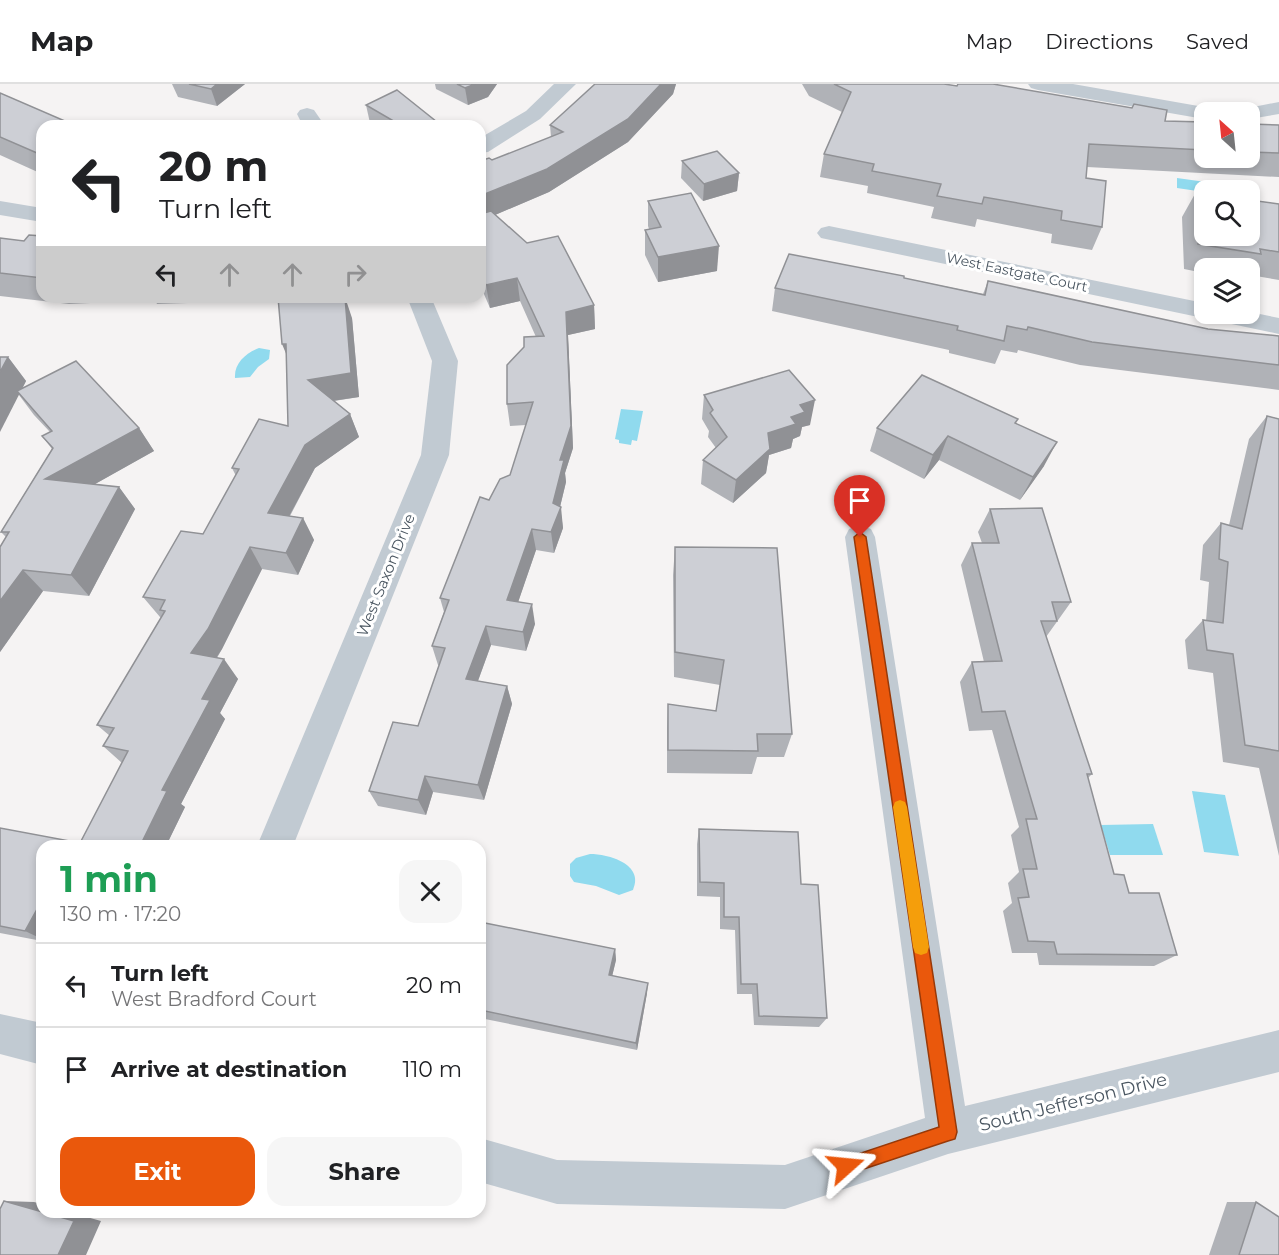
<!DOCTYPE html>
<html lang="en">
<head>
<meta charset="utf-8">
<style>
  :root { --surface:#fff; --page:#f6f6f6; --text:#202124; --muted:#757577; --line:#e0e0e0; --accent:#ea580c }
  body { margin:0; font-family:Montserrat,sans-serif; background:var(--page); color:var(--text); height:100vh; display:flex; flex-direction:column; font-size:22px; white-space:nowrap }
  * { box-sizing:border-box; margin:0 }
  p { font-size:20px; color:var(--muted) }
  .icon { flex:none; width:33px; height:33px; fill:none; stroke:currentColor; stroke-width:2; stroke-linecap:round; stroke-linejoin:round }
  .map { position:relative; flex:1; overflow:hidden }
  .details { position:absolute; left:36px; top:756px; width:450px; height:378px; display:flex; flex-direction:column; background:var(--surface); border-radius:18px; box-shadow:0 3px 9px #0003 }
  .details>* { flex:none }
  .hud { position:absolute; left:36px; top:36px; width:450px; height:183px; border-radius:18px; box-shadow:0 3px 9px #0003; background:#fff; color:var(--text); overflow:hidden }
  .needle { width:39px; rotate:333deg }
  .tools { position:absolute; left:1194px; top:18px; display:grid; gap:12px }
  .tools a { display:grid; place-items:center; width:66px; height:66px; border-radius:12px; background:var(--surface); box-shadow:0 3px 9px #0003; font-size:30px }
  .pin { position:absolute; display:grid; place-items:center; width:51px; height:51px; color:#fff; margin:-62px -26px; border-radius:50% 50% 50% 0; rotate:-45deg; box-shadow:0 0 6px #0007 }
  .pin .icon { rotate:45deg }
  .me { position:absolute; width:66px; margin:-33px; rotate:72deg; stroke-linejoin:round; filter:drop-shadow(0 0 4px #0008) }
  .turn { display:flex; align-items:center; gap:21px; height:126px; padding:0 24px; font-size:27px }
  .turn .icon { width:78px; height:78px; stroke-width:2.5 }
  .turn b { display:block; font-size:42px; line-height:51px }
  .lanes { display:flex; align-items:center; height:57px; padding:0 24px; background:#0003; justify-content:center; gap:30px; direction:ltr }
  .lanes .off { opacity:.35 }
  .round { display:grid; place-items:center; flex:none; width:63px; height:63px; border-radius:18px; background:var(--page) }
  .overview { display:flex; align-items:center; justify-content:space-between; height:102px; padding:0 24px }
  h1 { font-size:36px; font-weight:700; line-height:45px; color:#1e9e55 }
  .button { display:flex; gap:12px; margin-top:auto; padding:12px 24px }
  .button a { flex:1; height:69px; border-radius:18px; background:var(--accent); color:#fff; font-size:24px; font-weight:700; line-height:69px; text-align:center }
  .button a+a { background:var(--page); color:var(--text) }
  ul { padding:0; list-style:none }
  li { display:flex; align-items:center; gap:18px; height:84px; padding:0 24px; border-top:2px solid var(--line) }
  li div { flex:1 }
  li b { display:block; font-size:22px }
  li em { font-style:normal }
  header { display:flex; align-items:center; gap:36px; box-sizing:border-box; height:84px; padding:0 30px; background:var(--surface); border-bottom:2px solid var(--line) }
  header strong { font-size:28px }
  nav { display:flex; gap:33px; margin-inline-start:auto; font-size:21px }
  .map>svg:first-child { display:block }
</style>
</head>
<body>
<header>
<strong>Map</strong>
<nav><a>Map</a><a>Directions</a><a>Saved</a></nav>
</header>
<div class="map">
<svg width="1279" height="1171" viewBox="0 0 1279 1171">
  <rect width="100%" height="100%" fill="#f5f3f3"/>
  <!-- water -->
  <g fill="#90daee">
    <polygon points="1177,94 1220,100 1221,106 1204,108 1177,104"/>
    <path d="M 259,264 L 270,266 L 269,275 L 258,283 L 250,293 L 235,294 C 234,279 246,269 259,264 Z"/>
    <polygon points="621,325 643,327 637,357 632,356 631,361 619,359 619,356 615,355"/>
    <polygon points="1192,707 1225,711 1239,772 1204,768"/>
    <polygon points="1153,740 1163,771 1110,771 1101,741"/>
    <path d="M 590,770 C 608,770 645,780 633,806 L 619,811 L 596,802 L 574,798 L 570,792 L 570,780 L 576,774 Z"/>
  </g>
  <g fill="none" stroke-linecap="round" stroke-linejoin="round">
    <!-- minor -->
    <g fill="#c1cad2" fill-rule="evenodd">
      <polygon points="554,0 576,0 540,35 488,68 480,69 480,54 526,27"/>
      <polygon points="1028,0 1073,0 1204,23 1214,28 1204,28 1204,35 1038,6 1031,4"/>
      <polygon points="1279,18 1279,30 1250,35 1250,28 1240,28 1243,25"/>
      <polygon points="307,24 314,26 325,42 303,42 297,30 300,26"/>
      <polygon points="0,117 42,124 42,138 0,131"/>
      <polygon points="829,142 1204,219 1204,230 1250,228 1279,234 1279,250 821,154 817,149 821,144"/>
      <polygon points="407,213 431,213 458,277 449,371 293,762 257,762 421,371 432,277"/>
      <polygon points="860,441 871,445 875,453 965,1022 1279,946 1279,988 948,1070 785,1125 557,1120 480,1098 480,1054 557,1076 785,1081 925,1034 845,453 849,445"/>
      <polygon points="0,930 42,939 42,981 0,970"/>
    </g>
  </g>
  <!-- wall -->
  <g fill="#b0b2b7">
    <polygon points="172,0 245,0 217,22 178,13"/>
    <polygon points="435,0 497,0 488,13 468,21 436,5"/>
    <polygon points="595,0 676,0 673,10 628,58 549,108 495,131 594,221 595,245 568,251 573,364 565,389 566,398 560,423 563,444 554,469 536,466 518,518 535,540 526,567 491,561 478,597 507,602 512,620 484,716 433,708 426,731 378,722 369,707 418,642 439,581 438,581 432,562 444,528 440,514 489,416 510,391 526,341 510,342 507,320 536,253 520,217 490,224 480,201 480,77 492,76 551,53 550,41"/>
    <polygon points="802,0 944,0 1132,24 1134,20 1165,37 1204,38 1204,74 1250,74 1250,40 1279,41 1279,93 1087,83 1086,94 1102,143 1092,166 1051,159 1052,150 977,135 975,143 931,134 934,123 867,109 868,102 820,93 824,70 842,28 809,12"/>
    <polygon points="0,9 74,41 42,42 42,90 0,71"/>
    <polygon points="366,21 442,42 376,42 370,39"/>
    <polygon points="682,77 739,89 737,107 703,117 681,94"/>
    <polygon points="1196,108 1279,120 1279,196 1250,191 1250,184 1204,184 1204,189 1184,185 1182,133"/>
    <polygon points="648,117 717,187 658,198 645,171 645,146 649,145 648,142"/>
    <polygon points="42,152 42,213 189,213 188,219 157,220 155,216 69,220 0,212 0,154 24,157"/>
    <polygon points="904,194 983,210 988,197 1208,245 1279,252 1279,306 1080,281 1018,266 1017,269 1001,266 995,280 949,269 949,266 772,227 775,204"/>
    <polygon points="352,234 359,313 334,317 350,330 359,353 315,384 290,432 303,434 314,456 298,491 262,485 222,565 217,574 238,595 220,629 225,635 181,720 185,723 166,762 42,762 42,857 0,849 0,744 80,759 122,679 103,662 110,652 97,641 161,534 160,533 143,513 203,450 236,392 232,384 288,342 286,271"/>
    <polygon points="8,273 26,297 23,303 139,344 154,367 95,400 119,403 135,425 89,512 43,507 0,568 0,463 6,453 1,448 52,365 42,352 50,348 34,331 19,311"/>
    <polygon points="704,311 810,341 802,343 800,352 793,355 791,364 769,371 766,389 733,419 701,400 703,376 716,364 708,353 709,347 702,335"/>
    <polygon points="1267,332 1279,335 1279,772 1259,684 1223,678 1213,589 1188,585 1185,556 1203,536 1206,537 1209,498 1200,496 1203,461 1221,439 1229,441 1249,355"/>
    <polygon points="1016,339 1044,382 1020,416 939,376 924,395 870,367 877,344"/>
    <polygon points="990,425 1071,518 1046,553 1092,690 1088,694 1114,790 1177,871 1154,882 1039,881 1037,869 1012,869 1003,827 1012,819 1008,799 1019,788 1011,751 1019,743 992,646 969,647 960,598 972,578 984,578 961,481 972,459 982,459 978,448"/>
    <polygon points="675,463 792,650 784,673 757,673 752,690 667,689 667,644 668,620 716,627 720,601 674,593 673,491"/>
    <polygon points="699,745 801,800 827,934 819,943 754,941 752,910 737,910 735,846 720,845 720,813 697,812 697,760"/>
    <polygon points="480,838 615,865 616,876 612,892 647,909 637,966 480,934"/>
    <polygon points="1227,1118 1256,1118 1279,1171 1209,1171"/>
  </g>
  <!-- shaded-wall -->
  <g fill="#909195">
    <polygon points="217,0 245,0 217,22 211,5"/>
    <polygon points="475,0 497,0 488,13 468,21 465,4"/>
    <polygon points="661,0 676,0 673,10 628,58 549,108 488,134 480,152 480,112"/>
    <polygon points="739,89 737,107 703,117 704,100"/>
    <polygon points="719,162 717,187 658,198 658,173"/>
    <polygon points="517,194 520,217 490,224 486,201"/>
    <polygon points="185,213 189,213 188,219"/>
    <polygon points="345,213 352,234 359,313 318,319 308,296"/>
    <polygon points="594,221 595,245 568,251 573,364 565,389 566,398 559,427 561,423 563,444 554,469 551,448 553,419 560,376 566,228"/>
    <polygon points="282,260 286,260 292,284"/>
    <polygon points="8,273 26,297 0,348 0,288"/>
    <polygon points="815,316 810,341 802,343 800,352 793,355 791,364 769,371 766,389 733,419 736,396 768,349 791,333 800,321"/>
    <polygon points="350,330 359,353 315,384 279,451 268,429 305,361"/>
    <polygon points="139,344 154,367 63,418 45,395"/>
    <polygon points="948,352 939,376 924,395 933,371"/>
    <polygon points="1057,358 1044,382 1020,416 1033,393"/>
    <polygon points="119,403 135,425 89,512 71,491"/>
    <polygon points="303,434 314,456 298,491 286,469"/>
    <polygon points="532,445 536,466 512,536 507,516"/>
    <polygon points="250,463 262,485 222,565 207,588 191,569"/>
    <polygon points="23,486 43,507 0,568 0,517"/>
    <polygon points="532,520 535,540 526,567 523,548"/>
    <polygon points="486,542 491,561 472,613 466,595"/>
    <polygon points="224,575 238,595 220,629 225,635 181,720 185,723 166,762 140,762 162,706 202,615"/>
    <polygon points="507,602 512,620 484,716 478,701"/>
    <polygon points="425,692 433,708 426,731 418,716"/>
    <polygon points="42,816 42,855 25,847"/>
    <polygon points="615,865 616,876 610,901 609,891"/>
    <polygon points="648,899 647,909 637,966 636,959"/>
    <polygon points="4,1117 34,1118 42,1120 42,1128 69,1128 101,1137 86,1171 58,1171"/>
  </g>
  <!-- building -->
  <g fill="#cdcfd5" stroke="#909195" stroke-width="1.5">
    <polygon points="189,0 217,0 211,5"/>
    <polygon points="457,0 475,0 465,4"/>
    <polygon points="595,0 661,0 628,35 547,85 480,112 480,77 489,74 492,76 563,48 550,41"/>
    <polygon points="834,0 944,0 957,2 958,0 993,0 1132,24 1134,20 1167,26 1165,37 1204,38 1204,66 1089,60 1086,94 1106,97 1102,143 1061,136 1062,127 984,113 982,120 937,112 941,100 872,87 874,80 824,70 851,8"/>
    <polygon points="397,6 442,42 402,42 366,21"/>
    <polygon points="0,9 74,41 83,42 42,42 42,70 37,69 0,53"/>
    <polygon points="1250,40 1279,41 1279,69 1250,68"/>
    <polygon points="717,67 739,89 704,100 682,77"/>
    <polygon points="1196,108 1204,109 1204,152 1250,152 1250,116 1279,120 1279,168 1260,165 1261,170 1198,160"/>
    <polygon points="691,109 719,162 658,173 645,146 661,143 648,117"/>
    <polygon points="480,117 486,123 480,126"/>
    <polygon points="491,127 527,159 558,152 594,221 566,228 571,342 560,376 564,376 553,419 561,423 551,448 532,445 507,516 532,520 523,548 486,542 466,595 507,602 478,701 425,692 418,716 369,707 393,638 418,642 445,564 432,562 449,516 440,514 480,413 489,416 500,395 510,391 533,318 507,320 507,281 524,263 524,253 544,252 517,194 486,201 480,187 480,130"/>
    <polygon points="29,151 42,152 42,194 0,189 0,154 24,157"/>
    <polygon points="789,170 904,192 904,194 985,211 988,197 1208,245 1279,252 1279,281 1092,258 1028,243 1027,246 1007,242 1004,257 957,246 958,242 775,204"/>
    <polygon points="278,213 345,213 351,289 308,296 350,330 305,361 268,429 303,434 286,469 250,463 208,545 191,569 224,575 202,615 210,616 162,706 167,707 140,762 42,762 42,816 25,847 0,842 0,744 80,759 128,667 103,662 114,644 97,641 165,527 160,526 165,516 143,513 181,447 203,450 239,385 232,384 259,335 288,342 286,260 282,260"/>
    <polygon points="0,273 8,273 0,288"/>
    <polygon points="76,277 139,344 45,395 119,403 71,491 23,486 0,517 0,463 9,448 1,448 53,364 42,352 52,347 17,307"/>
    <polygon points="789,286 815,316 800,321 805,328 791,333 796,340 768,349 770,365 736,396 703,376 727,353 710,329 713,326 704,311"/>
    <polygon points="922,291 1018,335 1015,339 1057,358 1033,393 948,352 933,371 877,344"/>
    <polygon points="1267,332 1279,335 1279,667 1245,661 1233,570 1207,566 1203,536 1223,539 1228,478 1219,475 1221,439 1242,445"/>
    <polygon points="1042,424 1071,518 1052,518 1057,537 1041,537 1092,690 1087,690 1114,790 1124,791 1129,809 1159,809 1177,871 1057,870 1054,858 1028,857 1018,814 1029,813 1023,785 1037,785 1026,735 1037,735 1005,627 982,628 972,578 1002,577 972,459 999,459 990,425"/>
    <polygon points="675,463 777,464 792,650 757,650 758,667 668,666 668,620 716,627 724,576 675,568"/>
    <polygon points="699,745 798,748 801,800 818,801 827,934 759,932 757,900 741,900 739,833 724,833 724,799 700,798"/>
    <polygon points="480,838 615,865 609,891 648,899 636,959 480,926"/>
    <polygon points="4,1117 74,1137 58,1171 0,1171 0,1125"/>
    <polygon points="1256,1118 1279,1133 1279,1171 1239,1171"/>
  </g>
  <!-- route -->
  <polygon fill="#ea580c" stroke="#983908" stroke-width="1.5" points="860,448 866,453 957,1048 955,1055 948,1057 846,1091 840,1089 837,1082 840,1076 939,1043 854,453"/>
  <!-- slow -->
  <polygon fill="#f59e0b" points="900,716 905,718 907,723 929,863 927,869 921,871 915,869 913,863 893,723 895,718"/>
  <g text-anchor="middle" stroke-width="6" stroke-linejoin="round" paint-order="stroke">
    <!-- far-street labels -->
    <g font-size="14" fill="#4a5661" stroke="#fff">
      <text transform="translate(1017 188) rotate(12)" y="5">West Eastgate Court</text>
    </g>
    <!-- street labels -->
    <g font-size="15" fill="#4a5661" stroke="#fff">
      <text transform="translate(386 491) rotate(-68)" y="5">West Saxon Drive</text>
    </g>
    <!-- near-street labels -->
    <g font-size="18" fill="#4a5661" stroke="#fff">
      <text transform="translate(1073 1018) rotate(-14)" y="6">South Jefferson Drive</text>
    </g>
  </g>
</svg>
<div class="tools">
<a><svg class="needle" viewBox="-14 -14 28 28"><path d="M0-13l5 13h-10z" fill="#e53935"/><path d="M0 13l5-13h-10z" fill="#757577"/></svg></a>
<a><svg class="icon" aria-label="search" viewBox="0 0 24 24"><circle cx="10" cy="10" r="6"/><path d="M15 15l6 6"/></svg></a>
<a><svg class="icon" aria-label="layers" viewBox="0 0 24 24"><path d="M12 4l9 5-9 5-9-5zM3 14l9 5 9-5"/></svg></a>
</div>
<div class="pin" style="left:860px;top:453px;background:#d93025"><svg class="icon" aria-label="arrive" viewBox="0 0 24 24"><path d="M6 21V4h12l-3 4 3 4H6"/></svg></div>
<svg class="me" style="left:846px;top:1082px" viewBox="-20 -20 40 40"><path d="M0-17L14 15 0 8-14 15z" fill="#ea580c" stroke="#fff" stroke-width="4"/></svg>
<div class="hud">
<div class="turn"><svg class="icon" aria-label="left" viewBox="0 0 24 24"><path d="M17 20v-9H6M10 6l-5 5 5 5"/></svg><div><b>20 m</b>Turn left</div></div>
<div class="lanes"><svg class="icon" aria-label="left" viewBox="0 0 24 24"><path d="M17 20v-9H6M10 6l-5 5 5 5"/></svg><svg class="icon off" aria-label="ahead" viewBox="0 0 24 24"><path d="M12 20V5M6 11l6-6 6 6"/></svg><svg class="icon off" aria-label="ahead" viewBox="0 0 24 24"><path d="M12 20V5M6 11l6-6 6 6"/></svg><svg class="icon off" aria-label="right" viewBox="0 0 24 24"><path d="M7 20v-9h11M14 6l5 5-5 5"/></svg></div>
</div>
<section class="details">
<div class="overview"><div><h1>1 min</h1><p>130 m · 17:20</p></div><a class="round"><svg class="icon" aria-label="close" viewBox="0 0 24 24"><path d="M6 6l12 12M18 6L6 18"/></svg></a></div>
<ul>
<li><svg class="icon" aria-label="left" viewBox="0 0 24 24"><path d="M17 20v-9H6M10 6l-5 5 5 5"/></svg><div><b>Turn left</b><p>West Bradford Court</p></div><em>20 m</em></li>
<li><svg class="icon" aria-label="arrive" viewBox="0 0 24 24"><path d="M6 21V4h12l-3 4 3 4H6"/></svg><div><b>Arrive at destination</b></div><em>110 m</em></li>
</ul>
<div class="button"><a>Exit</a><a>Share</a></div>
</section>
</div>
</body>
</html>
